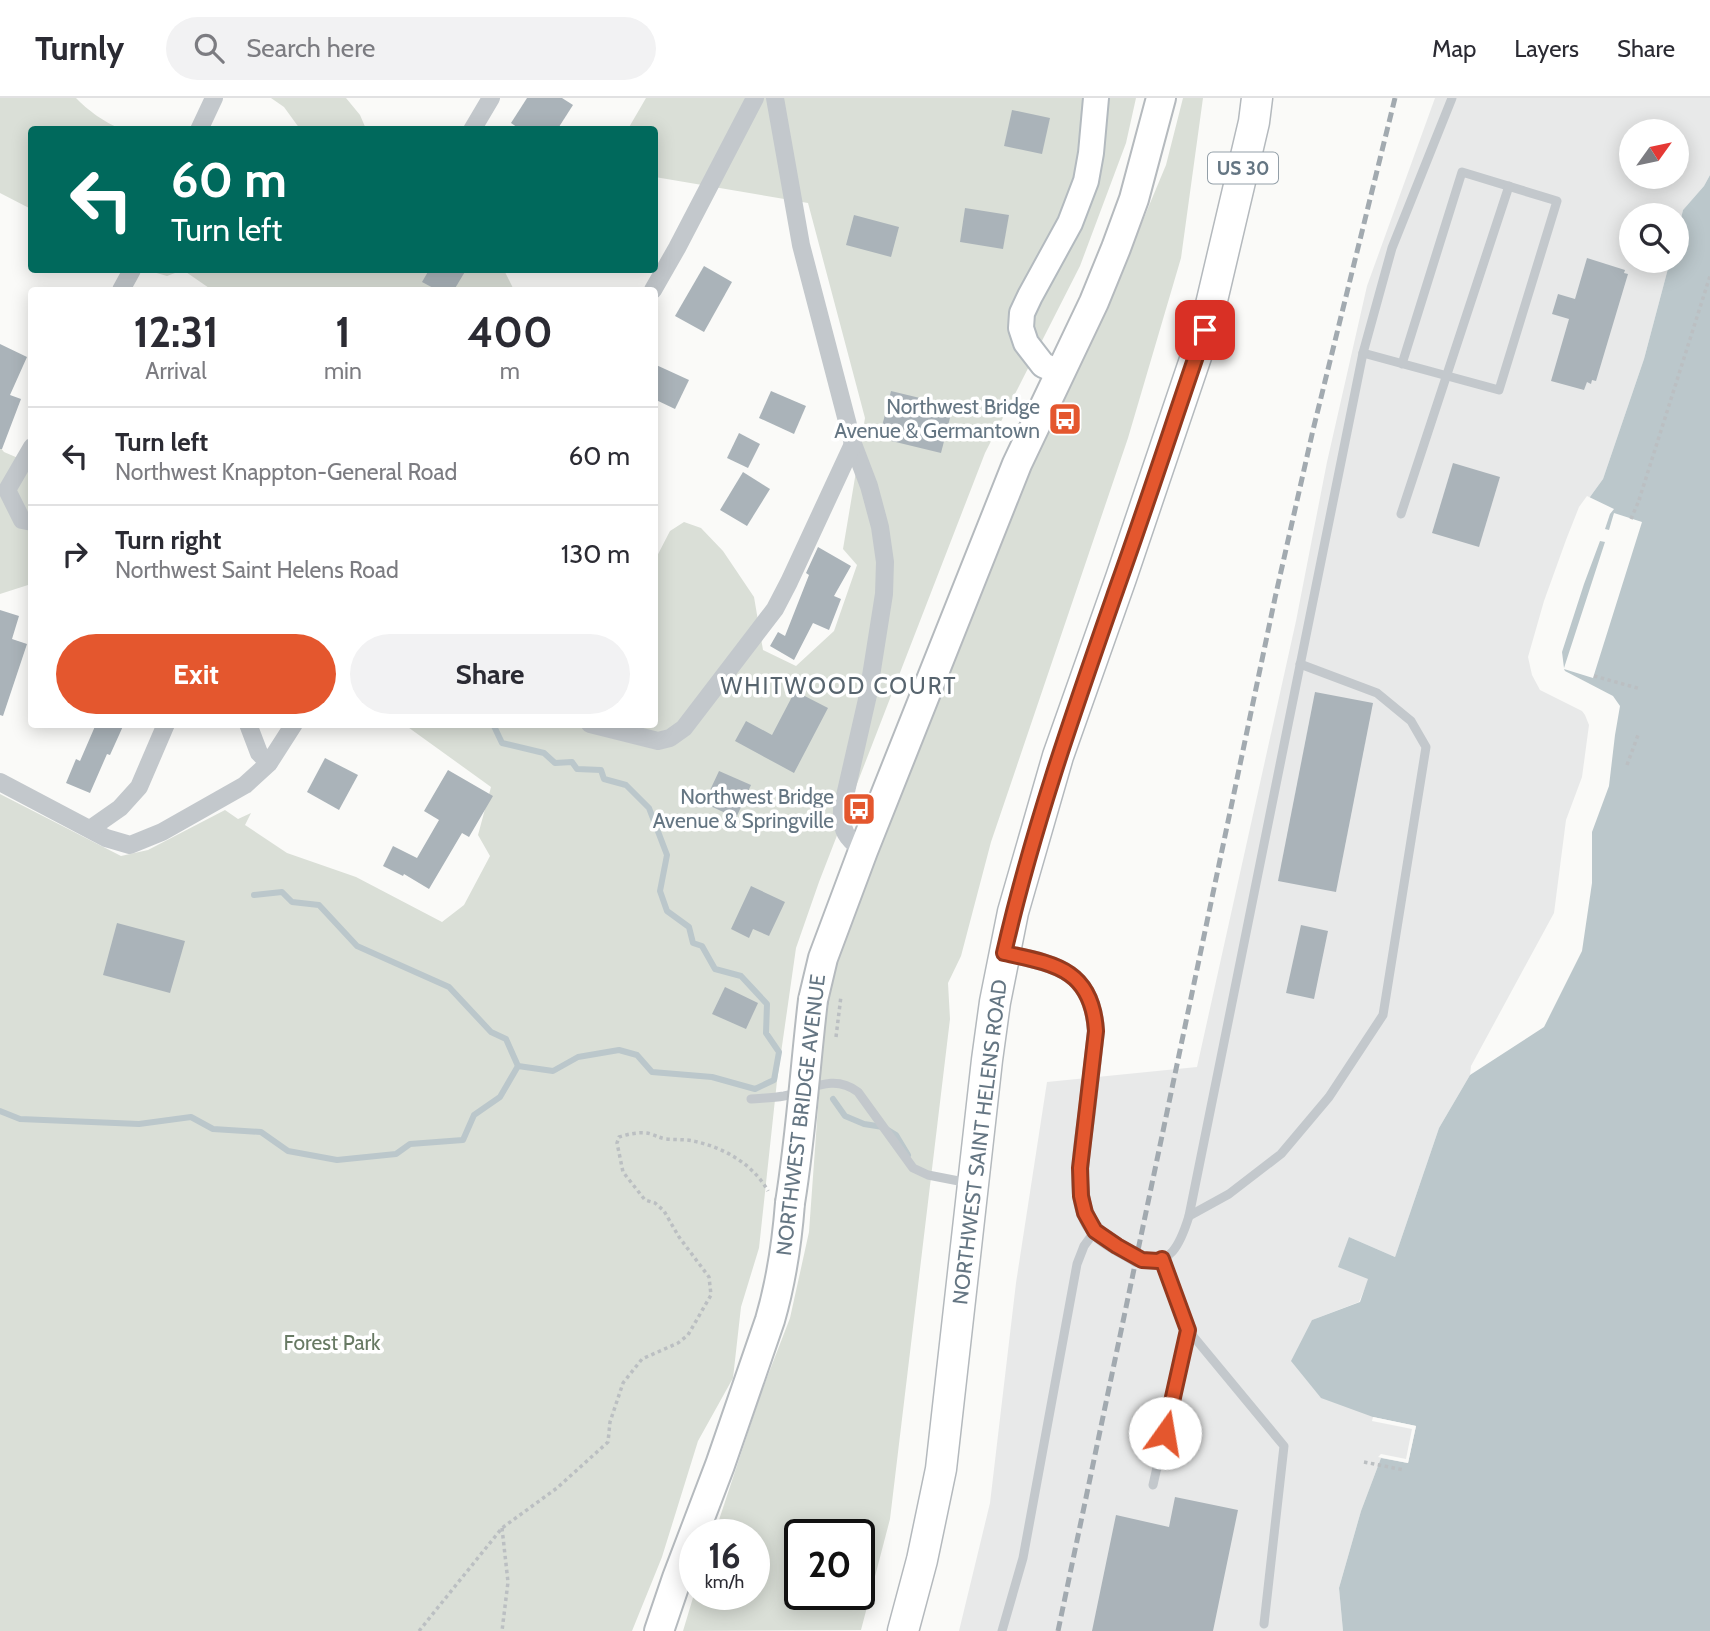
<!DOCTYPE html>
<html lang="en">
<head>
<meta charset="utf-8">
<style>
  :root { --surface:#fff; --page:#f2f2f3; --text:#2b2b33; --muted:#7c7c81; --line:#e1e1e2; --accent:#e4572e }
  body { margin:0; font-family:Cabin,sans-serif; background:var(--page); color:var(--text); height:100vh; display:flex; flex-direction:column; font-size:26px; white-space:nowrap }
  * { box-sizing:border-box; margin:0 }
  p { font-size:23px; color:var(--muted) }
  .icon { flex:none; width:38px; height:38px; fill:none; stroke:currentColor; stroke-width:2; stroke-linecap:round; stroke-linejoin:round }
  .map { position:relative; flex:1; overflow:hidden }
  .drawer { position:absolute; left:28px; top:189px; width:630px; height:441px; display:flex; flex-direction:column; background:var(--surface); border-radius:7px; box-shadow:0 4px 18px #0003 }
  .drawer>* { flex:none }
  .top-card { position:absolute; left:28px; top:28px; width:630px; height:147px; border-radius:7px; box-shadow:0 4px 18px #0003; background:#00695c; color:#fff; overflow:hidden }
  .needle { width:46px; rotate:57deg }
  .fabs { position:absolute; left:1619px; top:21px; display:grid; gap:14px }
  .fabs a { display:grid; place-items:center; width:70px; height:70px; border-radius:50%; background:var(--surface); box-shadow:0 4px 18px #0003; font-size:35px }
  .speed { position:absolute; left:679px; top:1421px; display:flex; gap:14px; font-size:35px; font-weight:700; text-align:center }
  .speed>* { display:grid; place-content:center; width:91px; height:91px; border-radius:50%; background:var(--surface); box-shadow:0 4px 18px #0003; line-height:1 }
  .speed small { font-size:18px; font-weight:400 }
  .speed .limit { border:4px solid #111; border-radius:10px; background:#fff; color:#111 }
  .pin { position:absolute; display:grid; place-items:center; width:60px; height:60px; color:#fff; margin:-30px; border-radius:14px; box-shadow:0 4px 10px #0006 }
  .me { position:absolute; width:77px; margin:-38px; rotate:13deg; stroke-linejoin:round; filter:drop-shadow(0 0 5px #0008) }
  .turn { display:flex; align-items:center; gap:24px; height:147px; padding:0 28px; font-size:32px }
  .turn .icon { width:91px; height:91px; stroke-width:2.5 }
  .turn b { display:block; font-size:49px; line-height:60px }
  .eta { display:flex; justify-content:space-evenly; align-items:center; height:119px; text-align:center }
  .eta b { font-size:42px; font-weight:700; line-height:49px }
  .action { display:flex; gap:14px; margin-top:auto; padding:14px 28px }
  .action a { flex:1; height:80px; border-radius:42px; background:var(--accent); color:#fff; font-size:28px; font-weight:700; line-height:80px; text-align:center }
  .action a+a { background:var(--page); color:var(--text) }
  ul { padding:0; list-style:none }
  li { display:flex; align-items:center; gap:21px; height:98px; padding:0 28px; border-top:2px solid var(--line) }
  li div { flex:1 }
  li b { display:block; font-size:26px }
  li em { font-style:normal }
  header { display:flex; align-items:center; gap:42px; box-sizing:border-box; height:98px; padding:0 35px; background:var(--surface); border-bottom:2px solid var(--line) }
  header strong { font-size:33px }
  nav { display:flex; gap:38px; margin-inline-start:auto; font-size:24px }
  .search { width:490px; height:63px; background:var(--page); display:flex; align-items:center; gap:18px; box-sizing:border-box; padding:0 24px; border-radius:38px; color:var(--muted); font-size:26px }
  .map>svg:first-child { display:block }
</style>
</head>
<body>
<header>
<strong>Turnly</strong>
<div class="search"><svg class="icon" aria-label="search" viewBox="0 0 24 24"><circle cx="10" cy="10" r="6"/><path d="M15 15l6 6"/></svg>Search here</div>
<nav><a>Map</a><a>Layers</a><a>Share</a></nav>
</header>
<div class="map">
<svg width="1710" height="1533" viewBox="0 0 1710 1533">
  <rect width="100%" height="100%" fill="#fafaf8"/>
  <!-- built -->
  <path fill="#e8e9e9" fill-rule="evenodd" d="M 1435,0 L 1710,0 L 1710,77 L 1704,88 L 1683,112 L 1677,137 L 1676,117 L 1631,117 L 1631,163 L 1670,163 L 1644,261 L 1603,381 L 1582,410 L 1588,614 L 1593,626 L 1558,816 L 1470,977 L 1439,1030 L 1395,1159 L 1349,1139 L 1369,1181 L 1359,1204 L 1312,1222 L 1373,1319 L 1416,1328 L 1408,1365 L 1381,1360 L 1361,1413 L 1339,1490 L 1343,1533 L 959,1533 L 990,1405 L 1016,1185 L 1047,984 L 1197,969 L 1296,523 L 1327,364 L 1367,188 ZM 1631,33 L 1676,33 L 1676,79 L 1631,79 Z"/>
  <!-- green -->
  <g fill="#dadfd7" fill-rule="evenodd">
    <path d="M 0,0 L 76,0 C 86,11 108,27 122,31 L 32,32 L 31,111 L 0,95 Z"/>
    <polygon points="271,0 346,0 360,17 366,31 300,31 284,9"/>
    <polygon points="646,0 1136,0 1126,45 1080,168 985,355 819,784 796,850 777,983 759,1150 741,1209 733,1280 698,1343 662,1459 632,1533 0,1533 0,696 121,758 148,752 225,712 238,721 251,715 245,727 287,755 356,779 442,824 464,807 490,758 478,737 491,689 405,627 654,626 655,462 670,433 684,424 701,430 723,453 754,499 763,552 796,568 834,533 857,467 843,451 865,320 808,105 655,79 654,32 628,31"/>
    <path d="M 1183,0 L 1203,0 L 1181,160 L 1128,340 L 991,744 L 961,858 L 948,885 L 950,921 L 890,1421 L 861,1532 L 683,1533 L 695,1493 L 695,1496 L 754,1496 L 754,1437 L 714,1437 L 761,1295 L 790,1220 L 809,1134 L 825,912 L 842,847 L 1023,371 L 1128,158 L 1166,67 ZM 800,1437 L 859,1437 L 859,1496 L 800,1496 Z"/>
    <polygon points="146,172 501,172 505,174 514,192 212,192 183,172 167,178"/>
    <polygon points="0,349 4,354 32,366 31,487 28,487 0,496"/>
  </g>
  <!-- water -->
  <polygon fill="#bbc7cb" points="1710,77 1710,1533 1343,1533 1339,1490 1361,1413 1381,1360 1408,1365 1416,1328 1373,1319 1321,1300 1291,1263 1312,1222 1360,1204 1368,1181 1338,1169 1349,1139 1395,1159 1439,1030 1470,977 1558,816 1585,678 1593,626 1588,614 1538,587 1582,410 1603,381 1644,261 1670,163 1676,163 1677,137 1683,112 1704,88"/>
  <!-- pier -->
  <g fill="#fafaf8" fill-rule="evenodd">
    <path d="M 1587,398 L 1614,411 L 1610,416 L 1605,431 L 1609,432 L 1614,415 L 1642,424 L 1593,580 L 1564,571 L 1565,573 L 1613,598 L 1620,608 L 1615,637 L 1609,688 L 1592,734 L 1592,785 L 1582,853 L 1544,929 L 1470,977 L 1471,968 L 1554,815 L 1566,722 L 1582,679 L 1589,627 L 1585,617 L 1582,613 L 1540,592 L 1532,577 L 1528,559 L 1544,503 L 1566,442 L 1579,409 ZM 1600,443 L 1605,444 L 1564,570 L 1562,554 L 1584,486 Z"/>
    <polygon points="1373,1319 1416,1328 1408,1365 1378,1359 1381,1356 1406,1361 1412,1331 1372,1323"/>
  </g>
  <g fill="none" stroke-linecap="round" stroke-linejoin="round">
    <!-- stream -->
    <g stroke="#bbc7cb" stroke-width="6">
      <polyline points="493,626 502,645 544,655 555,665 572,664 577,671 601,672 604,681 626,687 649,710 667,757 660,793 667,813 689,829 693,845 702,848 715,871 741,878 767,906 766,935 779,954 774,982 755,991 712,979 652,974 637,957 619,952 578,959 553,973 518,968"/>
      <polyline points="254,797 282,794 292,804 319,807 357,848 449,889 491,934 506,941 518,968"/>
      <polyline points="833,1001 845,1018 864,1026 883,1029 896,1037 908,1057"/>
      <polyline points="0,1013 20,1021 139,1026 191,1019 213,1031 261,1034 288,1053 337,1062 396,1056 410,1046 463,1042 474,1017 500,999 518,968"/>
    </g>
  </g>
  <!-- building -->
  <g fill="#aab3b9">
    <polygon points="527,0 562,0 573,7 557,32 521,32 511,25"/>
    <polygon points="1012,12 1050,20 1042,56 1004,48"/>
    <polygon points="965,110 1009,117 1003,151 960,144"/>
    <polygon points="854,117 899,129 891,159 846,147"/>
    <polygon points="1587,160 1625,172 1624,175 1628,176 1596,283 1592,282 1591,286 1587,284 1584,292 1551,283 1569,221 1552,216 1558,196 1575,201"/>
    <polygon points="704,168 732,184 704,234 675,218"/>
    <polygon points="429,172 466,172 454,192 437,192 422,184"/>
    <polygon points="0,246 27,259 10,297 21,301 2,351 0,351"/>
    <polygon points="654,266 689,282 675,311 654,301"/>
    <polygon points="771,293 806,308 794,336 759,320"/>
    <polygon points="891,293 953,308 941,355 879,340"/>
    <polygon points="739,335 760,346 748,370 727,360"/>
    <polygon points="1453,365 1500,379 1479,449 1432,435"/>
    <polygon points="743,374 770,391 747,428 720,412"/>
    <polygon points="818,449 851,468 834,498 841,501 829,532 813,525 794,562 770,548 778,534 785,538 809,477 806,475"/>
    <polygon points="0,512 19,518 12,541 27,546 3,618 0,617"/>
    <polygon points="795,593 828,610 794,675 735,643 746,623 772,637"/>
    <polygon points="1315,594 1373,605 1336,794 1278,783"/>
    <polygon points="96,626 124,626 110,657 107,656 90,695 66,685 76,661 80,663"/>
    <polygon points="325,660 358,677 339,712 307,694"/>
    <polygon points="448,672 493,698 469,739 462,735 429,791 404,776 403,778 383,768 393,748 417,760 439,722 424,713"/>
    <polygon points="719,673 751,687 736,720 704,705"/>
    <polygon points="751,788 785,804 769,838 753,831 749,840 731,831"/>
    <polygon points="117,825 185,843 170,895 103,877"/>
    <polygon points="1301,827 1328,833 1314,901 1286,895"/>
    <polygon points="725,889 758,905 746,931 712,916"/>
    <polygon points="1175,1399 1238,1412 1213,1533 1092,1533 1116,1417 1169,1429"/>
  </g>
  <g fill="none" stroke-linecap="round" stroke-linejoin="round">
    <defs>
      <polyline id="secondary" points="1061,275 1043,267 1026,245 1021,230 1022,215 1030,198 1070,125 1086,83 1091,55 1096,0"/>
      <g id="primary">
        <polyline points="813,902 823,860 863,753 1017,366 1094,204 1116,150 1134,101 1161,0"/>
        <path d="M 659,1533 L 677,1480 L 720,1367 L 770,1222 C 781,1184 787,1144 790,1105"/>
      </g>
      <polyline id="trunk" points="903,1533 922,1462 941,1371 987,962 995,904 1013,814 1058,658 1121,480 1205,232 1254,24 1257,0"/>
    </defs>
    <!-- secondary casing -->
    <use href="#secondary" stroke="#b3babf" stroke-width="28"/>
    <!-- primary casing -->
    <use href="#primary" stroke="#b5babe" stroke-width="32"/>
    <!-- trunk casing -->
    <use href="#trunk" stroke="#b4b9bd" stroke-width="33"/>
    <!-- path -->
    <g stroke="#bbbfc2" stroke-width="3.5" stroke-dasharray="3.5 3.5" stroke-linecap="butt">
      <polyline points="1639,402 1710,178"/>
      <polyline points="1631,421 1640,400"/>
      <polyline points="1594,578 1641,591"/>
      <polyline points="1627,667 1638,637"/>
      <polyline points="836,939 841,898"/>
      <polyline points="1364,1364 1404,1372"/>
      <polyline points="502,1430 508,1484 502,1533"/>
      <path d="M 419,1533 L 502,1430 L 557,1390 L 608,1344 L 610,1324 L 623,1285 L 642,1261 L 678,1245 L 688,1237 L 711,1197 L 709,1179 L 679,1139 L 664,1113 L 655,1105 L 645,1102 L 623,1074 L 617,1045 L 619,1039 C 628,1036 642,1033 651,1036 C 657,1038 660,1040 666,1041 C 675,1042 685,1041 693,1043 C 723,1049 753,1066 768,1093"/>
    </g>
    <!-- service -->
    <g stroke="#c3c8cc" stroke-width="9">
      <polyline points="1363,255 1499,292 1557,103 1462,74 1402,266"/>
      <polyline points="1401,416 1509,88"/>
      <path d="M 751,1001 C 762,1000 773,1000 784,998 C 811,992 833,975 858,994 L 913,1070 L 928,1077 L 969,1085"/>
      <polyline points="1189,1118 1229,1096 1281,1056 1329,999 1383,917 1426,649 1411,623 1377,595 1300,566"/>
      <path d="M 1137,1160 C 1170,1173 1181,1144 1189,1118 L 1363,255 L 1392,150 L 1452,0"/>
      <polyline points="1188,1232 1284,1348 1264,1526"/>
      <polyline points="1153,1387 1188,1232 1162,1161"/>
      <polyline points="1002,1533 1023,1460 1077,1166 1084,1148 1095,1133"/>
    </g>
    <!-- minor -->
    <g stroke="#c3c8cc" stroke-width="18">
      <path d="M 775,0 L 801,147 L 853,346 L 869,388 L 880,429 L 885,464 L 884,496 L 868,597 L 842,711 C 841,733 846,740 863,753"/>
      <polyline points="199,32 214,0"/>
      <polyline points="472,32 491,0"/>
      <polyline points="121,192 132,172"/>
      <polyline points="653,192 677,150 755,0"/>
      <polyline points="32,349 7,392 22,422 32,424"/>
      <polyline points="248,626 259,655 269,665"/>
      <polyline points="590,626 658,643 670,640 684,630 775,511 789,484 853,346"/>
      <polyline points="0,684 106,740 130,747 162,734 245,687 269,665 294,626"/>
      <polyline points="90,731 120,710 139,689 166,626"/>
      <path d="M 1004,855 C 1055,866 1092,871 1096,933 C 1093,959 1090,986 1087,1013 C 1083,1046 1072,1095 1090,1125 C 1100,1142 1121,1150 1137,1160"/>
    </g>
    <!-- secondary -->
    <use href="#secondary" stroke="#fff" stroke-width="24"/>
    <!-- primary -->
    <use href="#primary" stroke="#fff" stroke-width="28"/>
    <!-- trunk -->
    <use href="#trunk" stroke="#fff" stroke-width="30"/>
    <!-- rail -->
    <polyline stroke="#a2aab0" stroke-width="5" stroke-dasharray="10 5" stroke-linecap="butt" points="1058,1533 1275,500 1313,332 1395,0"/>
    <defs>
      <path id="primary-bridge" d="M 790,1105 C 801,1038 805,969 813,902"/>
    </defs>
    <!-- primary-bridge casing -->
    <use href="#primary-bridge" stroke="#b5babe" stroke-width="32" stroke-linecap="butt"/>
    <!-- primary-bridge -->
    <use href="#primary-bridge" stroke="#fff" stroke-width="28"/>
  </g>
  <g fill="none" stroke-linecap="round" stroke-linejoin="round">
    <defs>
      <path id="route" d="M 1165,1335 L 1188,1232 L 1162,1161 L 1158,1163 L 1142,1162 L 1117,1148 L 1095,1133 L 1085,1115 L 1081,1098 L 1080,1070 L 1096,933 C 1092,871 1055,866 1004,855 C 1033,728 1076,607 1119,484 C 1149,400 1176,316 1205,232"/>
    </defs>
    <!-- route casing -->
    <use href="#route" stroke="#94391e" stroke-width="18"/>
    <!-- route -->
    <use href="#route" stroke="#e4572e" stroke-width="12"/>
  </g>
  <!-- icons -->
  <defs>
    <symbol id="bus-square" viewBox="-11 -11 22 22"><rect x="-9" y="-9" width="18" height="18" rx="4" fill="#e4572e" stroke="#fff"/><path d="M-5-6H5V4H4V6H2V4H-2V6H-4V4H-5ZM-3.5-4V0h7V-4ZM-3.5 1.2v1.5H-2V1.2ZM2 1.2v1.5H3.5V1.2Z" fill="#fff"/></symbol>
  </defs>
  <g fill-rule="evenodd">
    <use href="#bus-square" x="1046" y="302" width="38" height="38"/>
    <use href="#bus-square" x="840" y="692" width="38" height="38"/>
  </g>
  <g text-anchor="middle" stroke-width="7" stroke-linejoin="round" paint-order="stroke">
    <!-- shield labels -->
    <rect fill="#fff" stroke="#939fa8" stroke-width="2" x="1208" y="54.5" width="70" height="31" rx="5"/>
    <g font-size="19" font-weight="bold" fill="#657683">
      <text x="1243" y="77">US 30</text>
    </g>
    <!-- poi labels -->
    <g font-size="21" fill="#657683" stroke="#fff" text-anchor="end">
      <text x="1040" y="316">Northwest Bridge<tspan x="1040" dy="24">Avenue &amp; Germantown</tspan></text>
      <text x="834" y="706">Northwest Bridge<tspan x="834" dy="24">Avenue &amp; Springville</tspan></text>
    </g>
    <!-- street labels -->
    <g font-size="21" fill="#657683" stroke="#fff">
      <text transform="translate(801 1017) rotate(-83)" y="7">NORTHWEST BRIDGE AVENUE</text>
      <text transform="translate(980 1044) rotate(-83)" y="7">NORTHWEST SAINT HELENS ROAD</text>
    </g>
    <!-- park labels -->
    <g font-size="21" fill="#687a64" stroke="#fff">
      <text x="332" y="1252">Forest Park</text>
    </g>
    <!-- neighbourhood labels -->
    <g font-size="23" letter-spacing="2" fill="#57646e" stroke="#fff">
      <text x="839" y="596">WHITWOOD COURT</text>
    </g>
  </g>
</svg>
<div class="fabs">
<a><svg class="needle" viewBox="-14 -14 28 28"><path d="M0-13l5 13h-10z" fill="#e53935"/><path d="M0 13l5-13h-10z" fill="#7c7c81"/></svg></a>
<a><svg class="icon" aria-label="search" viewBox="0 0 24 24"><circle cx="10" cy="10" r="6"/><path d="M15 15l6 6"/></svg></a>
</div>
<div class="speed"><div>16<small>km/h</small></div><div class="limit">20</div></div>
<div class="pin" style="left:1205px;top:232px;background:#d93025"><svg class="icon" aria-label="arrive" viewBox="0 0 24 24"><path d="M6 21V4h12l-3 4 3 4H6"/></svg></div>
<svg class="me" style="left:1165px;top:1335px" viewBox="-20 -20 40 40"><circle r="19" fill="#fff"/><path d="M0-13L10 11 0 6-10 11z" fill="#e4572e"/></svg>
<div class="top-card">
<div class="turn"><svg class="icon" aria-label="left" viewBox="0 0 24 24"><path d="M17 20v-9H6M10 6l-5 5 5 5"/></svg><div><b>60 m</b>Turn left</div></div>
</div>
<section class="drawer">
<div class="eta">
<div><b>12:31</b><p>Arrival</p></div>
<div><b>1</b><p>min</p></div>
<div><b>400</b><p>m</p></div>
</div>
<ul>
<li><svg class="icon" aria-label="left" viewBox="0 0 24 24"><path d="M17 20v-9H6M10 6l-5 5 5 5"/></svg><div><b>Turn left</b><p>Northwest Knappton-General Road</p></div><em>60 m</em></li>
<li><svg class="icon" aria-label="right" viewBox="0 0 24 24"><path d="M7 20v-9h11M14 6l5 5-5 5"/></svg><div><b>Turn right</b><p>Northwest Saint Helens Road</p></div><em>130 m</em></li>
</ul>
<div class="action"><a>Exit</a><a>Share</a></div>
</section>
</div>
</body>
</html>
